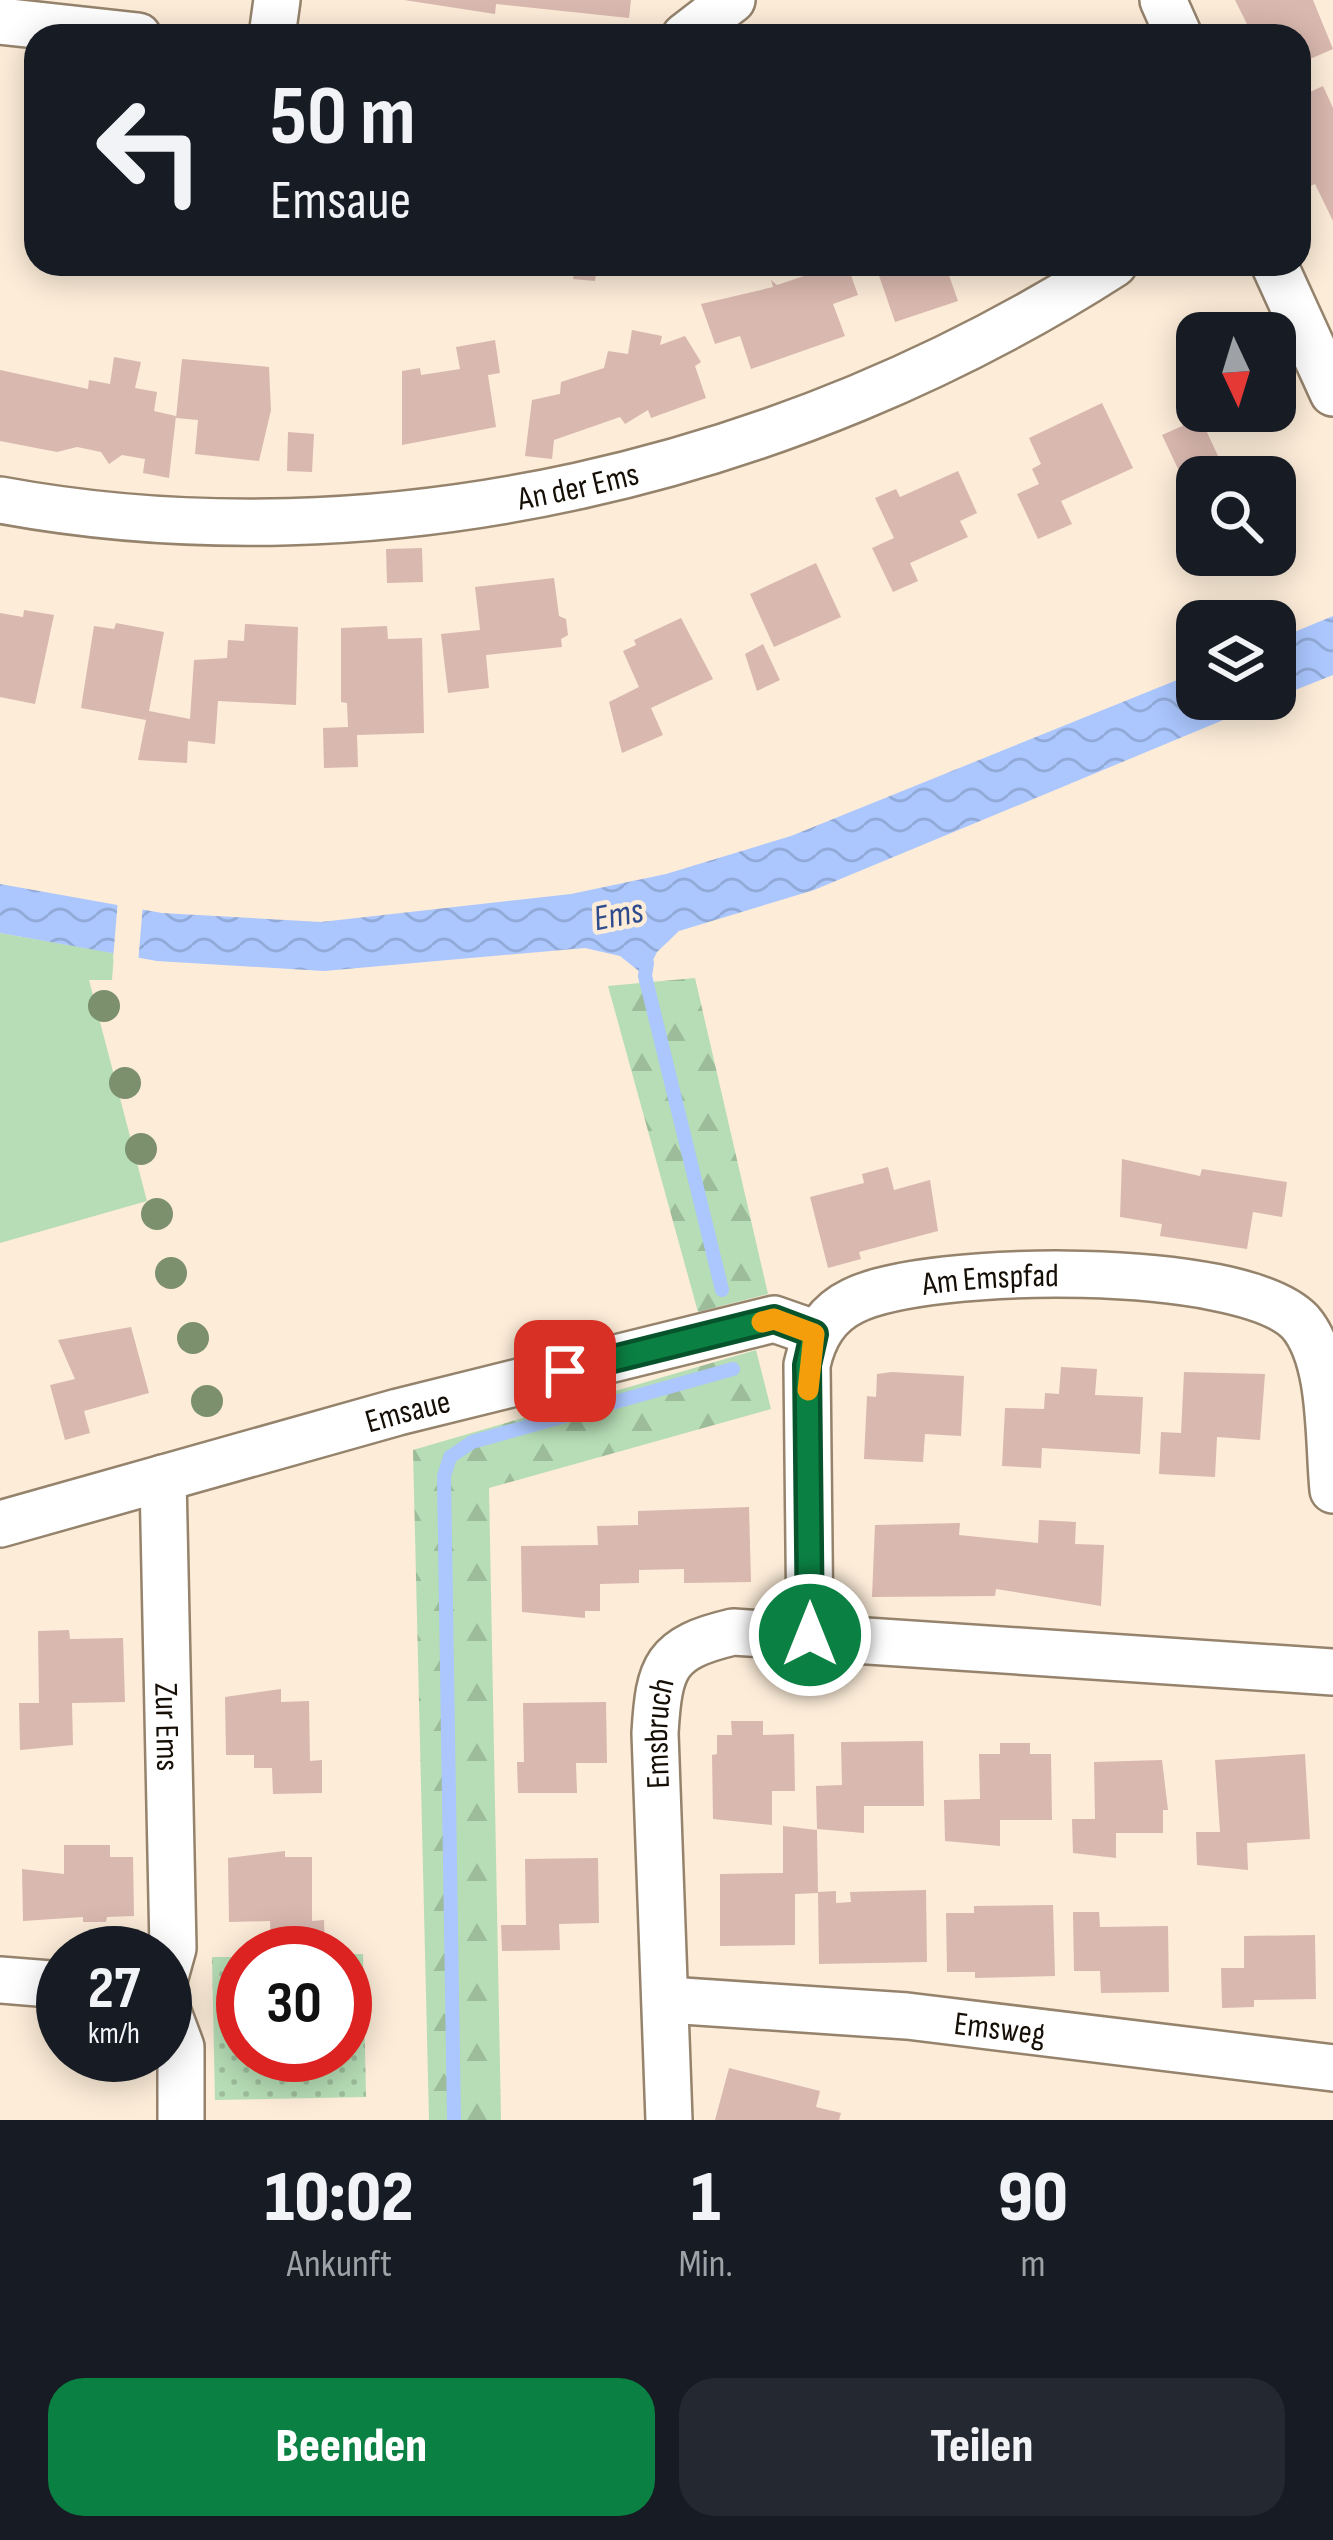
<!DOCTYPE html>
<html lang="de">
<head>
<meta charset="utf-8">
<style>
  :root { --surface:#171b24; --page:#242831; --text:#f1f3f6; --muted:#9ea1a6; --accent:#0b8043 }
  body { margin:0; font-family:"Sofia Sans Condensed",sans-serif; background:var(--page); color:var(--text); height:100vh; display:flex; flex-direction:column; font-size:45px; white-space:nowrap }
  * { box-sizing:border-box; margin:0 }
  p { font-size:39px; color:var(--muted) }
  .icon { flex:none; width:66px; height:66px; fill:none; stroke:currentColor; stroke-width:2; stroke-linecap:round; stroke-linejoin:round }
  .map { position:relative; height:2120px; overflow:hidden }
  .details { display:flex; flex-direction:column; background:var(--surface); flex:1 }
  .details>* { flex:none }
  .banner { position:absolute; left:24px; top:24px; width:1287px; height:252px; border-radius:36px; box-shadow:0 6px 30px #0003; background:#171b24; color:var(--text); overflow:hidden }
  .needle { width:78px; rotate:176deg }
  .controls { position:absolute; left:1176px; top:312px; display:grid; gap:24px }
  .controls a { display:grid; place-items:center; width:120px; height:120px; border-radius:24px; background:var(--surface); box-shadow:0 6px 30px #0003; font-size:60px }
  .speed { position:absolute; left:36px; top:1926px; display:flex; gap:24px; font-size:60px; font-weight:700; text-align:center }
  .speed>* { display:grid; place-content:center; width:156px; height:156px; border-radius:50%; background:var(--surface); box-shadow:0 6px 30px #0003; line-height:1 }
  .speed small { font-size:30px; font-weight:400 }
  .speed .limit { border:18px solid #d22; background:#fff; color:#111 }
  .pin { position:absolute; display:grid; place-items:center; width:102px; height:102px; color:#fff; margin:-51px; border-radius:24px; box-shadow:0 6px 18px #0006 }
  .me { position:absolute; width:132px; margin:-66px; rotate:0deg; stroke-linejoin:round; filter:drop-shadow(0 0 9px #0008) }
  .turn { display:flex; align-items:center; gap:42px; height:252px; padding:0 48px; font-size:54px }
  .turn .icon { width:156px; height:156px; stroke-width:2.5 }
  .turn b { display:block; font-size:84px; line-height:102px }
  .eta { display:flex; justify-content:space-evenly; align-items:center; height:204px; text-align:center }
  .eta b { font-size:72px; font-weight:800; line-height:84px }
  .cta { display:flex; gap:24px; margin-top:auto; padding:24px 48px }
  .cta a { flex:1; height:138px; border-radius:36px; background:var(--accent); color:#fff; font-size:48px; font-weight:800; line-height:138px; text-align:center }
  .cta a+a { background:var(--page); color:var(--text) }
  .map>svg:first-child { display:block }
</style>
</head>
<body>
<div class="map">
<svg width="1333" height="2120" viewBox="0 0 1333 2120">
  <defs>
    <pattern id="forest-firs" width="22" height="20" patternUnits="userSpaceOnUse" patternTransform="scale(3)"><rect width="22" height="20" fill="#b6ddb5"/><path d="M5 1l3.5 6h-7zM16 11l3.5 6h-7z" fill="#9cbc9a"/></pattern>
    <pattern id="park-dots" width="8" height="8" patternUnits="userSpaceOnUse" patternTransform="scale(3)"><rect width="8" height="8" fill="#b6ddb5"/><path d="M2 2h.1M6 6h.1" fill="none" stroke="#9cbc9a" stroke-width="1.8" stroke-linecap="round"/></pattern>
    <pattern id="water-waves" width="16" height="10" patternUnits="userSpaceOnUse" patternTransform="scale(3)"><rect width="16" height="10" fill="#abc7fe"/><path d="M0 5q4-4 8 0t8 0" fill="none" stroke="#92aad8"/></pattern>
  </defs>
  <rect width="100%" height="100%" fill="#fcecd8"/>
  <!-- grass -->
  <polygon fill="#b6ddb5" points="0,933 114,953 112,980 89,980 147,1201 0,1243"/>
  <!-- forest -->
  <g fill="url(#forest-firs)">
    <polygon points="695,978 768,1294 698,1312 608,986"/>
    <polygon points="756,1350 771,1409 489,1488 501,2120 429,2120 413,1450"/>
  </g>
  <!-- park -->
  <polygon fill="url(#park-dots)" points="345,1954 363,1954 366,2097 215,2100 212,1957 243,1957 243,2055 345,2055"/>
  <!-- water -->
  <g fill="url(#water-waves)">
    <polygon points="1333,616 1333,675 1275,698 1275,640"/>
    <polygon points="1197,672 1197,699 1274,699 814,890 679,931 657,952 645,976 620,956 585,948 324,971 157,961 0,933 0,884 162,913 321,922 571,894 666,874 791,836"/>
  </g>
  <!-- pier -->
  <polygon fill="#fcecd8" points="118,899 143,904 138,964 113,959"/>
  <g fill="none" stroke-linecap="round" stroke-linejoin="round">
    <!-- stream -->
    <g stroke="#abc7fe" stroke-width="14">
      <polyline points="647,963 645,976 722,1290"/>
      <polyline points="454,2120 444,1476 450,1457 472,1442 733,1369"/>
    </g>
  </g>
  <!-- building -->
  <g fill="#d9b8af">
    <polygon points="404,0 631,0 629,18 496,4 495,14"/>
    <polygon points="1235,0 1313,0 1333,49 1301,63 1299,36 1288,36 1284,29 1253,36"/>
    <polygon points="1323,86 1333,108 1333,221 1315,184 1301,190 1299,185 1299,97"/>
    <polygon points="575,264 597,264 595,281 573,279"/>
    <polygon points="817,264 847,264 858,295 833,304 845,336 751,369 740,336 715,344 701,304 773,287 771,280 777,285 819,271"/>
    <polygon points="875,264 945,264 958,301 895,322"/>
    <polygon points="632,330 662,336 660,345 685,336 701,362 695,366 706,398 651,418 648,410 625,424 620,417 554,440 552,459 525,456 532,400 560,394 561,382 604,368 608,351 628,354"/>
    <polygon points="495,340 500,373 488,375 496,427 402,445 402,371 420,368 421,375 460,369 456,347"/>
    <polygon points="114,357 141,362 135,388 157,392 154,411 176,416 169,478 143,473 145,459 122,455 109,464 101,452 77,447 57,452 0,441 0,370 88,389 89,380 110,384"/>
    <polygon points="182,359 269,367 271,410 259,461 195,454 198,420 176,418"/>
    <polygon points="1197,362 1197,411 1275,411 1275,362 1295,406 1250,427 1243,413 1206,430 1218,456 1180,473 1162,435 1198,419 1176,371"/>
    <polygon points="1102,403 1133,468 1061,501 1072,524 1038,539 1017,494 1039,484 1032,469 1041,464 1029,438"/>
    <polygon points="288,432 314,434 312,472 287,471"/>
    <polygon points="958,471 977,513 960,521 968,537 910,563 918,581 893,592 872,548 894,538 875,498 896,489 900,497"/>
    <polygon points="422,548 423,582 387,583 386,549"/>
    <polygon points="816,563 841,617 774,647 750,594"/>
    <polygon points="554,578 559,616 566,619 568,635 561,639 562,647 486,655 489,688 448,693 441,634 480,630 475,587"/>
    <polygon points="24,610 54,615 35,704 0,697 0,613 23,617"/>
    <polygon points="681,618 713,679 651,708 663,735 622,753 609,702 639,687 623,651 636,645 634,640"/>
    <polygon points="116,623 164,632 149,711 190,719 194,660 227,658 228,640 244,641 245,624 298,627 296,705 218,701 215,744 188,741 187,763 138,760 146,720 81,708 94,626 114,629"/>
    <polygon points="387,626 388,639 422,638 424,733 357,735 358,767 324,768 323,728 348,727 347,703 341,702 341,628"/>
    <polygon points="763,644 780,680 757,691 745,654"/>
    <polygon points="1122,1159 1200,1176 1202,1169 1287,1182 1282,1217 1253,1212 1247,1249 1160,1236 1162,1224 1120,1217"/>
    <polygon points="888,1167 894,1190 930,1180 938,1231 859,1252 861,1259 828,1268 810,1197 864,1183 862,1174"/>
    <polygon points="131,1327 149,1393 84,1411 90,1433 65,1440 50,1385 75,1379 58,1340"/>
    <polygon points="1061,1367 1097,1369 1095,1395 1143,1397 1140,1454 1042,1448 1041,1468 1002,1466 1005,1408 1044,1409 1045,1393 1059,1394"/>
    <polygon points="892,1372 964,1376 961,1436 925,1434 923,1462 864,1459 867,1396 876,1397 877,1374"/>
    <polygon points="1184,1372 1265,1374 1260,1440 1217,1437 1215,1477 1159,1474 1161,1432 1181,1433"/>
    <polygon points="749,1507 751,1582 684,1583 684,1569 639,1570 639,1583 600,1584 600,1611 585,1611 585,1618 522,1612 521,1546 598,1545 597,1526 638,1525 638,1511"/>
    <polygon points="1039,1520 1076,1522 1075,1544 1104,1545 1101,1606 996,1589 995,1596 872,1597 875,1525 960,1523 959,1535 1038,1543"/>
    <polygon points="69,1630 70,1639 123,1638 125,1702 72,1703 73,1745 20,1750 19,1703 39,1703 38,1631"/>
    <polygon points="281,1689 281,1702 309,1701 310,1761 322,1760 322,1793 273,1794 272,1768 254,1768 254,1755 226,1755 225,1697"/>
    <polygon points="606,1702 607,1763 576,1763 577,1793 518,1793 517,1762 524,1762 523,1703"/>
    <polygon points="731,1721 763,1721 763,1735 794,1734 795,1791 772,1791 772,1825 713,1819 712,1755 717,1754 717,1735 732,1735"/>
    <polygon points="923,1741 924,1806 864,1806 864,1833 817,1829 816,1786 842,1785 841,1742"/>
    <polygon points="1000,1743 1030,1743 1030,1754 1051,1754 1052,1820 1000,1820 1000,1846 945,1841 944,1800 980,1799 979,1754 1000,1754"/>
    <polygon points="1305,1754 1310,1839 1247,1843 1248,1870 1197,1865 1196,1832 1220,1832 1215,1760"/>
    <polygon points="1162,1760 1168,1810 1163,1810 1163,1833 1116,1833 1116,1858 1073,1853 1072,1819 1095,1819 1094,1762"/>
    <polygon points="783,1826 817,1830 818,1893 795,1894 795,1945 720,1946 720,1874 783,1873"/>
    <polygon points="64,1845 110,1845 110,1857 133,1857 134,1916 107,1917 106,1922 83,1922 83,1917 23,1921 22,1869 64,1874"/>
    <polygon points="285,1851 285,1857 312,1857 312,1921 324,1920 325,1953 271,1953 270,1921 229,1922 228,1858"/>
    <polygon points="598,1858 599,1923 559,1924 560,1950 502,1951 501,1925 526,1925 525,1859"/>
    <polygon points="926,1890 927,1962 819,1964 818,1892 836,1891 836,1903 851,1902 850,1892"/>
    <polygon points="1053,1905 1055,1976 975,1978 975,1972 947,1972 946,1913 974,1913 974,1906"/>
    <polygon points="1073,1912 1099,1912 1100,1927 1168,1926 1169,1992 1101,1993 1100,1971 1074,1971"/>
    <polygon points="1315,1935 1316,1999 1254,2000 1254,2007 1222,2008 1221,1968 1244,1968 1244,1936"/>
    <polygon points="729,2068 820,2091 816,2107 841,2113 839,2120 715,2120"/>
  </g>
  <g fill="none" stroke-linecap="round" stroke-linejoin="round">
    <defs>
      <g id="street">
        <polyline points="1163,0 1179,36"/>
        <polyline points="0,21 138,36"/>
        <polyline points="272,36 277,0"/>
        <polyline points="685,36 732,0"/>
        <polyline points="1274,264 1333,393"/>
        <path id="s1" d="M 0,500 C 379,570 792,471 1114,264"/>
        <path id="s2" d="M 163,1478 L 173,1948 L 165,1977"/>
        <path id="s3" d="M 0,1524 L 398,1412 L 774,1319 L 814,1333"/>
        <path id="s4" d="M 810,1635 L 807,1365 C 813,1337 826,1314 853,1301 C 927,1264 1241,1260 1300,1322 C 1333,1360 1328,1440 1333,1490"/>
        <polyline points="0,1980 63,1985"/>
        <path id="s5" d="M 668,2000 L 907,2016 L 1333,2068"/>
        <polyline points="165,2004 181,2047 181,2120"/>
        <path id="s6" d="M 669,2120 L 655,1733 C 659,1666 665,1648 733,1632 L 1333,1672"/>
      </g>
    </defs>
    <!-- street casing -->
    <use href="#street" stroke="#95836c" stroke-width="50"/>
    <!-- street -->
    <use href="#street" stroke="#fff" stroke-width="45"/>
  </g>
  <!-- trees -->
  <g fill="#7c906e">
    <circle cx="104" cy="1006" r="16"/>
    <circle cx="125" cy="1083" r="16"/>
    <circle cx="141" cy="1149" r="16"/>
    <circle cx="157" cy="1214" r="16"/>
    <circle cx="171" cy="1273" r="16"/>
    <circle cx="193" cy="1338" r="16"/>
    <circle cx="207" cy="1401" r="16"/>
  </g>
  <g fill="none" stroke-linecap="round" stroke-linejoin="round">
    <defs>
      <polyline id="route" points="565,1371 774,1319 814,1334 807,1365 810,1635"/>
    </defs>
    <!-- route casing -->
    <use href="#route" stroke="#07532c" stroke-width="30"/>
    <!-- route -->
    <use href="#route" stroke="#0b8043" stroke-width="21"/>
    <!-- slow -->
    <polyline stroke="#f59e0b" stroke-width="21" points="762,1322 774,1319 814,1334 808,1390"/>
  </g>
  <g text-anchor="middle" stroke-width="9" stroke-linejoin="round" paint-order="stroke">
    <!-- street labels -->
    <g font-size="33" fill="#160f07" stroke="#fcecd8">
      <text dy="12" stroke="none"><textPath href="#s1" startOffset="582">An der Ems</textPath></text>
      <text dy="12" stroke="none"><textPath href="#s4" startOffset="492">Am Emspfad</textPath></text>
      <text dy="12" stroke="none"><textPath href="#s3" startOffset="423">Emsaue</textPath></text>
      <text dy="12" stroke="none"><textPath href="#s2" startOffset="249">Zur Ems</textPath></text>
      <text dy="12" stroke="none"><textPath href="#s6" startOffset="387">Emsbruch</textPath></text>
      <text dy="12" stroke="none"><textPath href="#s5" startOffset="333">Emsweg</textPath></text>
    </g>
    <!-- water labels -->
    <g font-size="36" font-style="italic" fill="#2e4c8d" stroke="#fcecd8">
      <text transform="translate(618 913) rotate(-11)" y="13">Ems</text>
    </g>
  </g>
</svg>
<div class="controls">
<a><svg class="needle" viewBox="-14 -14 28 28"><path d="M0-13l5 13h-10z" fill="#e53935"/><path d="M0 13l5-13h-10z" fill="#9ea1a6"/></svg></a>
<a><svg class="icon" aria-label="search" viewBox="0 0 24 24"><circle cx="10" cy="10" r="6"/><path d="M15 15l6 6"/></svg></a>
<a><svg class="icon" aria-label="layers" viewBox="0 0 24 24"><path d="M12 4l9 5-9 5-9-5zM3 14l9 5 9-5"/></svg></a>
</div>
<div class="speed"><div>27<small>km/h</small></div><div class="limit">30</div></div>
<div class="pin" style="left:565px;top:1371px;background:#d93025"><svg class="icon" aria-label="arrive" viewBox="0 0 24 24"><path d="M6 21V4h12l-3 4 3 4H6"/></svg></div>
<svg class="me" style="left:810px;top:1635px" viewBox="-20 -20 40 40"><circle r="17" fill="#0b8043" stroke="#fff" stroke-width="3"/><path d="M0-11L8 9 0 5-8 9z" fill="#fff"/></svg>
<div class="banner">
<div class="turn"><svg class="icon" aria-label="left" viewBox="0 0 24 24"><path d="M17 20v-9H6M10 6l-5 5 5 5"/></svg><div><b>50 m</b>Emsaue</div></div>
</div>
</div>
<section class="details">
<div class="eta">
<div><b>10:02</b><p>Ankunft</p></div>
<div><b>1</b><p>Min.</p></div>
<div><b>90</b><p>m</p></div>
</div>
<div class="cta"><a>Beenden</a><a>Teilen</a></div>
</section>
</body>
</html>
